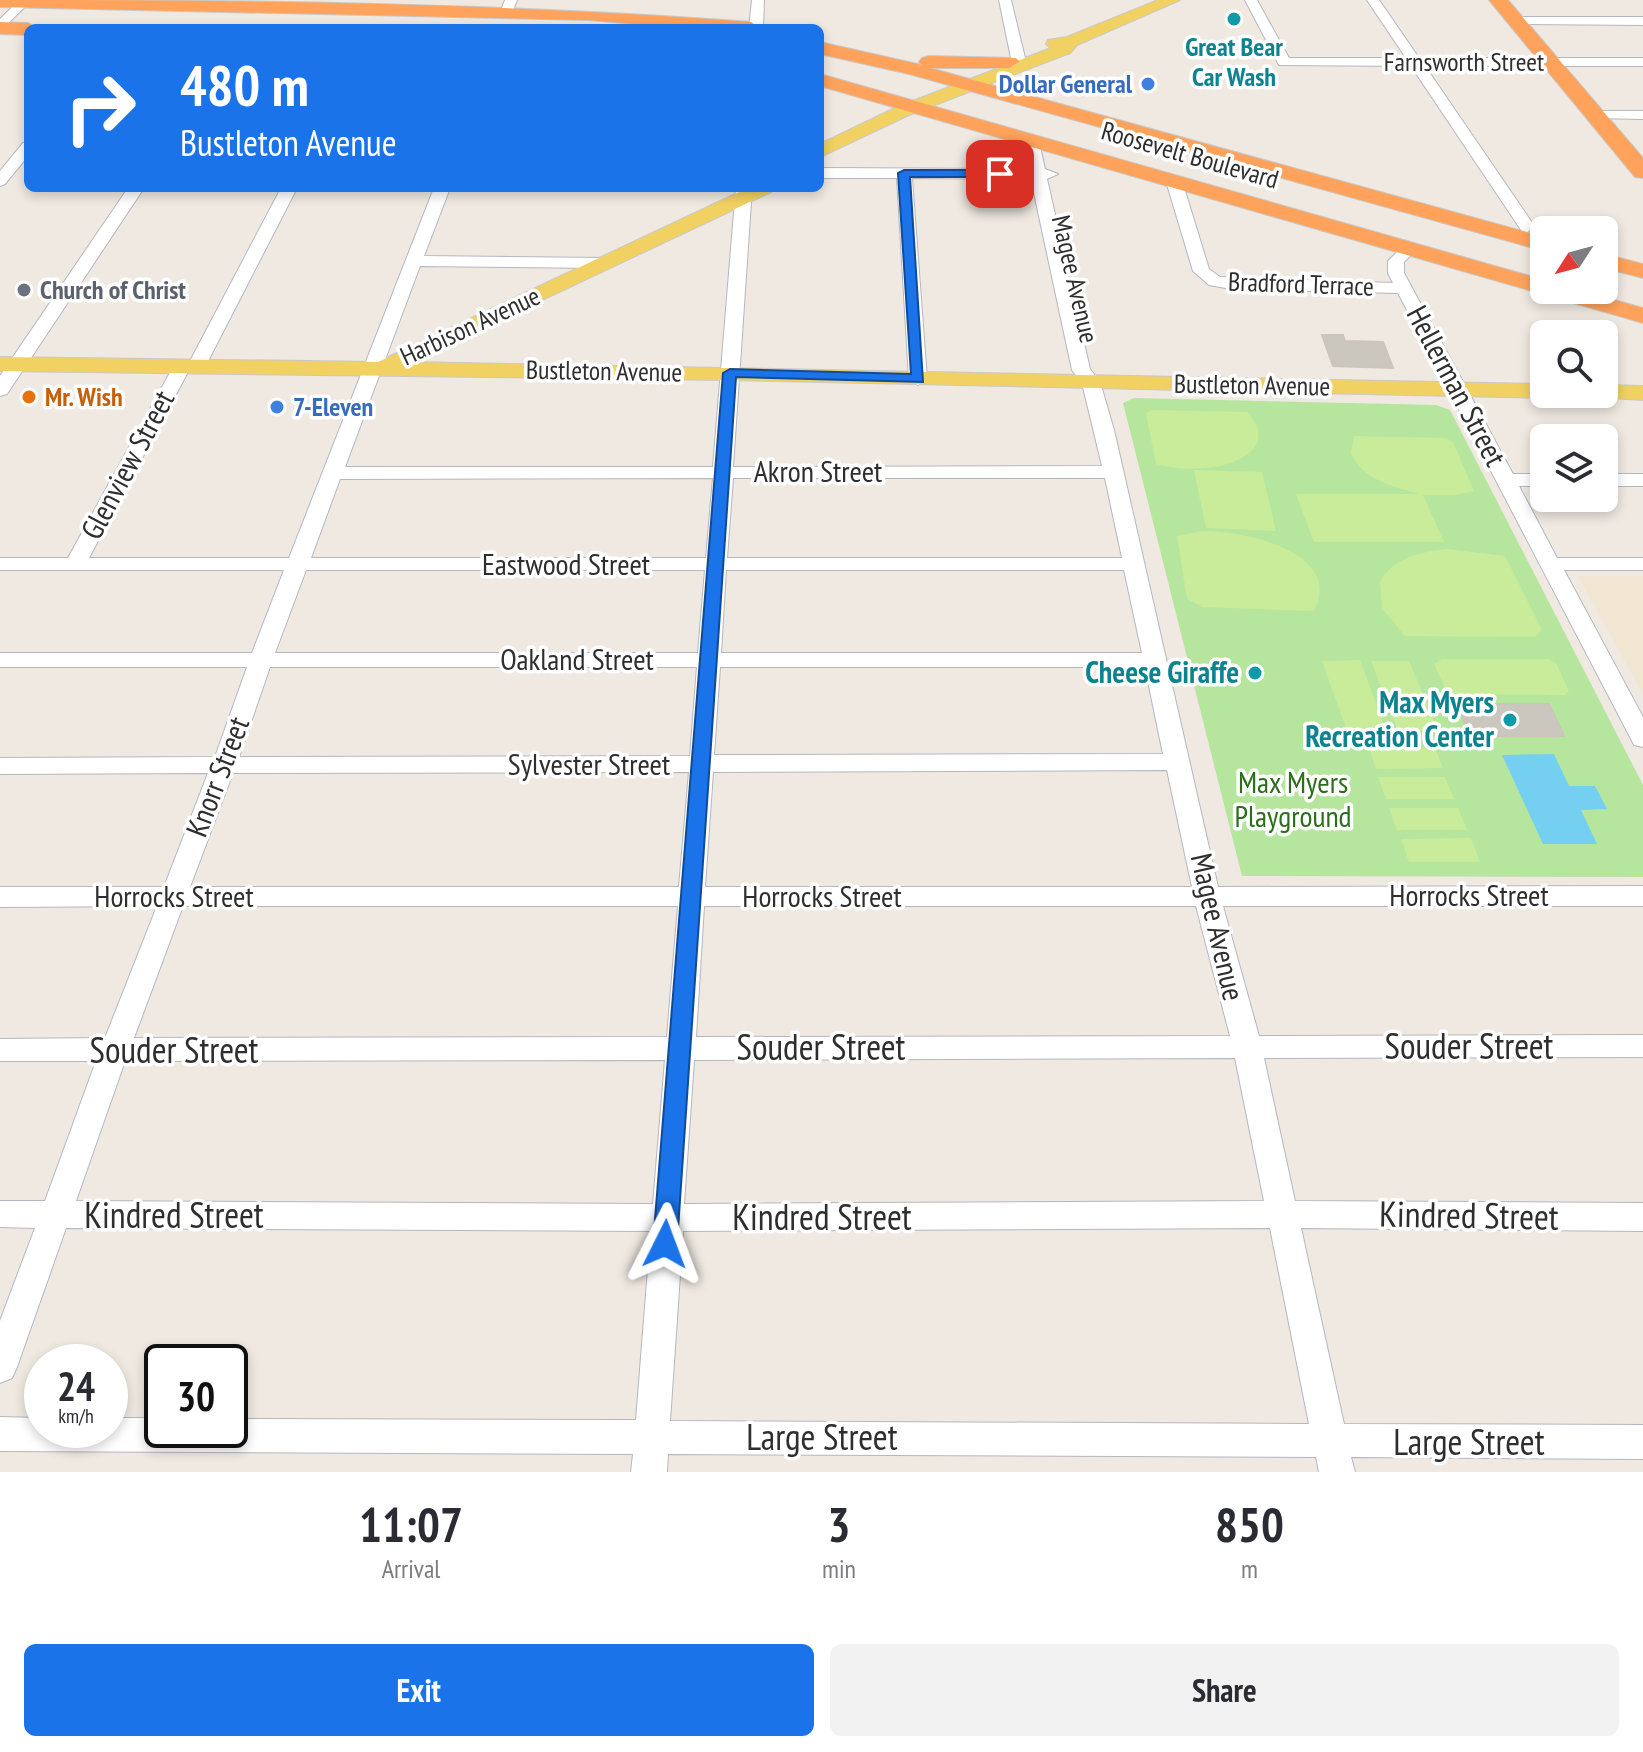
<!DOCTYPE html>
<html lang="en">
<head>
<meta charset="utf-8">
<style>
  :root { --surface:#fff; --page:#f2f2f3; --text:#2b2b33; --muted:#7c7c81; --accent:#1a73e8 }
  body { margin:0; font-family:"PT Sans Narrow",sans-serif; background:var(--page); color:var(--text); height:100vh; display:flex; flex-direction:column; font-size:30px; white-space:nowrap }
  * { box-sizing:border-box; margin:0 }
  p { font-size:26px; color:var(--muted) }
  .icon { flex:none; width:44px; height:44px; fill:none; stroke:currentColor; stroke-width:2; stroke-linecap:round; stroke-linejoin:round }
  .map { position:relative; height:1472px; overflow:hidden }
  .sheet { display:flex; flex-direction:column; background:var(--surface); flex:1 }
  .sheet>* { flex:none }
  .top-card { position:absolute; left:24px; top:24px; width:800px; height:168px; border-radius:12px; box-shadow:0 4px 12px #0003; background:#1a73e8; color:#fff; overflow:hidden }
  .needle { width:52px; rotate:234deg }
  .tools { position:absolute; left:1530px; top:216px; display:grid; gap:16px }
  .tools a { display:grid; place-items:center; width:88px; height:88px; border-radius:12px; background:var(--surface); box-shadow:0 4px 12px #0003; font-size:40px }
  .speed { position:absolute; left:24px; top:1344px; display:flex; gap:16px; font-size:40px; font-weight:700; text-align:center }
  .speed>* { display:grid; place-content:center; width:104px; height:104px; border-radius:50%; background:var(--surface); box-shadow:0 4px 12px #0003; line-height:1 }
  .speed small { font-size:20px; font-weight:400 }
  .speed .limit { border:4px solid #111; border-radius:12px; background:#fff; color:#111 }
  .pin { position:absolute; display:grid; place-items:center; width:68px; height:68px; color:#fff; margin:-34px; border-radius:16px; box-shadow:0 4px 12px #0006 }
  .me { position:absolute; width:88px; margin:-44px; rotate:3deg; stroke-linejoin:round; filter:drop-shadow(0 0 6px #0008) }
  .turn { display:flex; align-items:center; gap:28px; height:168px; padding:0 24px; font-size:36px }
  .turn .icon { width:104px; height:104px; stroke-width:2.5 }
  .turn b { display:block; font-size:56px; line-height:68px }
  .eta { display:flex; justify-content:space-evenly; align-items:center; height:136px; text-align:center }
  .eta b { font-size:48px; font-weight:800; line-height:56px }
  .action { display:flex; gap:16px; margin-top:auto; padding:16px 24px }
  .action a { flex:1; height:92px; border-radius:12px; background:var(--accent); color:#fff; font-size:32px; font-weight:800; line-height:92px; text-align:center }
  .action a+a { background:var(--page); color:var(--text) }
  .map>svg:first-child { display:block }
</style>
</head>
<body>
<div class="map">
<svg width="1643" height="1472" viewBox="0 0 1643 1472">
  <rect width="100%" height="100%" fill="#efe9e1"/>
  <!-- education -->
  <polygon fill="#f0e6d1" points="1578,576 1643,576 1643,694"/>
  <!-- green -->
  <polygon fill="#b6e59e" points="1134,398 1436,405 1450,410 1643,785 1643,877 1242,876 1123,403"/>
  <!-- pitch -->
  <g fill="#c9ec9a">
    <path d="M 1152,410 L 1247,412 C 1279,446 1238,465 1206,468 C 1189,470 1172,468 1156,464 L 1146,413 Z"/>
    <path d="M 1354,436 L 1446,438 L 1453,442 L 1474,491 L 1454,495 L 1423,495 L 1444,542 L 1314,542 L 1296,494 L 1419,494 C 1394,486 1363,481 1351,453 Z"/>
    <polygon points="1194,470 1262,472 1276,531 1206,528"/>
    <path d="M 1202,531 C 1240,530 1345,551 1314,611 L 1203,607 L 1187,599 L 1177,536 Z"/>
    <path d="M 1447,549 L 1505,556 L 1542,630 L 1535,637 L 1405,636 L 1382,608 L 1380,582 C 1394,557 1420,552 1447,549 Z"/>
    <polygon points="1442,659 1547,659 1556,663 1569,691 1565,695 1457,694 1446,690 1434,664"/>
    <polygon points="1360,660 1386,731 1347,731 1322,661"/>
    <polygon points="1371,661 1409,661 1438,730 1398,731"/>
    <polygon points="1369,748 1435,748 1443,768 1376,769"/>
    <polygon points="1378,777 1445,777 1454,799 1386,799"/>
    <polygon points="1389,808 1458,808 1467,830 1397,830"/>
    <polygon points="1471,838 1480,862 1409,862 1401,839"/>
  </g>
  <!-- water -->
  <polygon fill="#75cff0" points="1554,754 1569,786 1595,786 1607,809 1581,810 1597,844 1543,844 1502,755"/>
  <!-- building -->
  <g fill="#cbc7bf" stroke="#cbc5ba" stroke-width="2">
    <polygon points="1322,335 1343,335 1345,341 1383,342 1393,368 1333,366"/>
    <polygon points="1457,704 1549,704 1564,736 1470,736"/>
  </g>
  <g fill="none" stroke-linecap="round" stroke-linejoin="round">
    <defs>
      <g id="minor">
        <polygon points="19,0 32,0 0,31 0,19"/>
        <polygon points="505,0 517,0 512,13 506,17 500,13"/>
        <polygon points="752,0 764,0 763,28 749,28"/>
        <polygon points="999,0 1011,0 1025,58 1023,61 1011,58"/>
        <polygon points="1245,0 1257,0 1289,58 1406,58 1367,0 1379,0 1419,58 1643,58 1643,66 1425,66 1535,227 1527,232 1521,230 1411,66 1279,65"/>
        <polygon points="1515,17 1643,17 1643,25 1510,24 1509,21"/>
        <polygon points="1596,111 1643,111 1643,119 1591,118 1591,112"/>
        <path d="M 1037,137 L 1044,141 L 1040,147 L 1045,169 L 1058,174 L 1047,179 L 1090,369 L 1100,382 L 1114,430 L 1218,887 L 1643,886 L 1643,906 L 1223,906 L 1259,1036 L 1643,1035 L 1643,1057 L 1264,1058 L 1295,1201 L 1643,1203 L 1643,1231 L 1301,1228 L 1344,1424 L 1643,1425 L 1643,1459 L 1351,1457 L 1355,1472 L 1319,1472 L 1316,1457 L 668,1454 L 667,1472 L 631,1472 L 633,1454 L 0,1451 L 0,1417 L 42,1418 L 42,1430 L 110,1430 L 110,1418 L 162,1418 L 162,1430 L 230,1430 L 230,1419 L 636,1420 L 651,1231 L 66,1228 L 17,1367 L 12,1378 L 0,1383 L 0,1321 L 35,1228 L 0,1227 L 0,1201 L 45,1201 L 96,1061 L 0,1061 L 0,1039 L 105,1038 L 157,906 L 0,907 L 0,887 L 164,887 L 208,773 L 0,774 L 0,758 L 215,757 L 247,667 L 0,667 L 0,653 L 252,653 L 284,570 L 0,570 L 0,558 L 68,558 L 173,367 L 182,362 L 189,363 L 281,188 L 297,188 L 205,367 L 196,372 L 189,370 L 89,558 L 289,558 L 434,188 L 450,188 L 424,256 L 605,258 L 613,263 L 605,268 L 420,266 L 345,467 L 713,467 L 736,188 L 752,188 L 733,467 L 1102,466 L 1082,383 L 1072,370 L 1031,179 L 912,178 L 927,379 L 918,385 L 909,379 L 897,178 L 820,178 L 820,168 L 1029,169 L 1025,147 ZM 713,478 L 706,558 L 311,558 L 340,479 ZM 733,478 L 1105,478 L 1122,558 L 727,558 ZM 306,570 L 705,570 L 698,653 L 275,653 ZM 726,570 L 1124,570 L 1142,653 L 721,653 ZM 270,667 L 697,667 L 690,756 L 239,757 ZM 720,667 L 1145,667 L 1163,754 L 714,755 ZM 1167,770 L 1192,887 L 705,887 L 713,772 ZM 689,772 L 679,887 L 190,887 L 233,773 ZM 183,906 L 678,906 L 667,1037 L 134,1038 ZM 704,906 L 1196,906 L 1230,1036 L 696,1037 ZM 1235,1058 L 1264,1201 L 684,1204 L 694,1060 ZM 665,1060 L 653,1204 L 76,1201 L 125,1061 ZM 1270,1228 L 1309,1424 L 670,1421 L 683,1231 Z"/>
        <polygon points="28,142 28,156 5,184 0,186 0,171 23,143"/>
        <polygon points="1174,176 1182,181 1209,269 1220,277 1393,283 1388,273 1388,261 1403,246 1415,246 1417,249 1404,262 1404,273 1513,474 1544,474 1544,486 1519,486 1557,558 1643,558 1643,570 1564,570 1643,717 1643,747 1634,745 1631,739 1398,293 1231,289 1209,285 1193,271 1166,181"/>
        <polygon points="128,188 144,188 7,394 0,396 0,376"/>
        <rect x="1604" y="474" width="39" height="12"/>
      </g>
      <g id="major">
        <polygon points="1158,0 1180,0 1077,45 1070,53 909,115 820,157 820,144 897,107 1051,48 1046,44 1048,40 1067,37"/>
        <polygon points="748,188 774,188 771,192 411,362 1544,384 1544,394 1554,394 1544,398 730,380 0,371 0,357 378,362"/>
        <polygon points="1604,385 1643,386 1643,400 1596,397 1594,394 1604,394"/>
      </g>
      <g id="highway">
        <path d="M 0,0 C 250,0 501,3 751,22 L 760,28 L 682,28 L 589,20 L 0,7 Z"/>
        <polygon points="1489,0 1508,0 1643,158 1643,178 1635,177"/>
        <polygon points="0,22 28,23 37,28 28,28 28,35 0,34"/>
        <polygon points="820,42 922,65 919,62 922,58 929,56 1016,58 1019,62 1009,68 930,68 1544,237 1544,251 909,74 820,54"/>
        <polygon points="820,74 1544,280 1544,290 1579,290 1643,308 1643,323 820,86"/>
        <polygon points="1604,254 1643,264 1643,278 1604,268"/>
      </g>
    </defs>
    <!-- minor casing -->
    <use href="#minor" stroke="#b4b7c1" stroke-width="2"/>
    <!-- major casing -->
    <use href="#major" stroke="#c9c9c9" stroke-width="2"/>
    <!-- highway casing -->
    <use href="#highway" stroke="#c9c9c9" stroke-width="2"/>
    <!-- minor -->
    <use href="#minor" fill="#fff" fill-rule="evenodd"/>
    <!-- major -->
    <use href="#major" fill="#f2d163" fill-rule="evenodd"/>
    <!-- highway -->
    <use href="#highway" fill="#ffa35c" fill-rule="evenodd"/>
  </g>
  <!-- route -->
  <polygon fill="#1a73e8" stroke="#114b97" stroke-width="2" points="904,170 1000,170 1006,174 1000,177 910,177 923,382 736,377 677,1244 674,1251 665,1255 657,1251 653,1244 723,373 730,369 911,374 898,173"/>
  <!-- markers -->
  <g fill="#0f9aa8" stroke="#fff" stroke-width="3">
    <circle cx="1234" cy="19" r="8"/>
    <circle cx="1255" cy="673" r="8"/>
    <circle cx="1510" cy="720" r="8"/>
  </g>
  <g fill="#3f7fe0" stroke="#fff" stroke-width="3">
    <circle cx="1148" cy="84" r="8"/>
    <circle cx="277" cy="407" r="8"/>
  </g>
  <circle fill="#6b7280" stroke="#fff" stroke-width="3" cx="24" cy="290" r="8"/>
  <circle fill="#e8710a" stroke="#fff" stroke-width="3" cx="29" cy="397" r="8"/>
  <g text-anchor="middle" stroke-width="7" stroke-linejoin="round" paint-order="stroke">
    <!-- far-culture labels -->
    <g font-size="26" font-weight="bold" fill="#0d838f" stroke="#fff">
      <text x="1234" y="56">Great Bear<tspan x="1234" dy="30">Car Wash</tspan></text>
    </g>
    <!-- far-street labels -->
    <g font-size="26" fill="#2e2e2e" stroke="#fff">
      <text x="1464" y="71">Farnsworth Street</text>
      <text transform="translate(1190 155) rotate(16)" y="9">Roosevelt Boulevard</text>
      <text transform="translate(1075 279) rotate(77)" y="9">Magee Avenue</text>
      <text transform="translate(1301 284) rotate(2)" y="9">Bradford Terrace</text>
      <text transform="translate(470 326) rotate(-25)" y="9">Harbison Avenue</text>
      <text transform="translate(604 371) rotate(1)" y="9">Bustleton Avenue</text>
      <text transform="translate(1252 385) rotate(1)" y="9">Bustleton Avenue</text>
    </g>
    <!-- far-shop labels -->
    <g font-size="26" font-weight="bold" fill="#366cbe" stroke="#fff" text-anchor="end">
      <text x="1132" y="93">Dollar General</text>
      <text x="293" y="416" text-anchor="start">7-Eleven</text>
    </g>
    <!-- far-worship labels -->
    <g font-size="26" font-weight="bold" fill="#5b616d" stroke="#fff" text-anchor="start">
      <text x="40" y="299">Church of Christ</text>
    </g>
    <!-- far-food labels -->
    <g font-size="26" font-weight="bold" fill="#c56008" stroke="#fff" text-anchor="start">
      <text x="45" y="406">Mr. Wish</text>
    </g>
    <!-- street labels -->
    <g font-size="30" fill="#2e2e2e" stroke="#fff">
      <text transform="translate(1456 386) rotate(62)" y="10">Hellerman Street</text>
      <text transform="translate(128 465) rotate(-62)" y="10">Glenview Street</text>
      <text x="818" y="482">Akron Street</text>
      <text x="566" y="575">Eastwood Street</text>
      <text x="577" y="670">Oakland Street</text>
      <text x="589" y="775">Sylvester Street</text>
      <text transform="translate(218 777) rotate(-69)" y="10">Knorr Street</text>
      <text x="1469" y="906">Horrocks Street</text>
      <text x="174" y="907">Horrocks Street</text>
      <text x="822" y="907">Horrocks Street</text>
      <text transform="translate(1217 927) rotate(77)" y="10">Magee Avenue</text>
    </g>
    <!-- culture labels -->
    <g font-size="30" font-weight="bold" fill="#0d838f" stroke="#fff" text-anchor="end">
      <text x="1239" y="683">Cheese Giraffe</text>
      <text x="1494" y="713">Max Myers<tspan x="1494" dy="34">Recreation Center</tspan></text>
    </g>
    <!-- park labels -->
    <g font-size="30" fill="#2c6e1b" stroke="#fff">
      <text x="1293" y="793">Max Myers<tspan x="1293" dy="34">Playground</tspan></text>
    </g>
    <!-- near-street labels -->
    <g font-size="36" fill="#2e2e2e" stroke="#fff">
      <text x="1469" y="1059">Souder Street</text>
      <text x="821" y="1060">Souder Street</text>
      <text x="174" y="1063">Souder Street</text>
      <text x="174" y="1228">Kindred Street</text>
      <text transform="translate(1469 1215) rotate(1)" y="13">Kindred Street</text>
      <text x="822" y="1230">Kindred Street</text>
      <text x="822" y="1450">Large Street</text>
      <text x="1469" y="1455">Large Street</text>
    </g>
  </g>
</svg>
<div class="tools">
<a><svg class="needle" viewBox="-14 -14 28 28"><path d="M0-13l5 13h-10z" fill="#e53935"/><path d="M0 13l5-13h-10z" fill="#7c7c81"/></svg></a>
<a><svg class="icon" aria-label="search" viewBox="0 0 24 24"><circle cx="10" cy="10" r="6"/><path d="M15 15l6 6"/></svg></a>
<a><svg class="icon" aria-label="layers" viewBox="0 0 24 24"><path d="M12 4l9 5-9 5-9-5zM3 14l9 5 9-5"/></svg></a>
</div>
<div class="speed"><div>24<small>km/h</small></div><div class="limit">30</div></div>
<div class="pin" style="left:1000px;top:174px;background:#d93025"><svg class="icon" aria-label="arrive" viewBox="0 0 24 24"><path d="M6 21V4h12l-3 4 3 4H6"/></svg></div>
<svg class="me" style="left:665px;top:1244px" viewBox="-20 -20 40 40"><path d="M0-17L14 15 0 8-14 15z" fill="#1a73e8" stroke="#fff" stroke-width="4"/></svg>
<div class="top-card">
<div class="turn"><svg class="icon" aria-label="right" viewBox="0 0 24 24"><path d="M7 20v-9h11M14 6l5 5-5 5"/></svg><div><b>480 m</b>Bustleton Avenue</div></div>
</div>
</div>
<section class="sheet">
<div class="eta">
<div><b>11:07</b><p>Arrival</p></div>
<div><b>3</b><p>min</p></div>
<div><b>850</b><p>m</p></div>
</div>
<div class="action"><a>Exit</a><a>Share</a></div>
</section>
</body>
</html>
